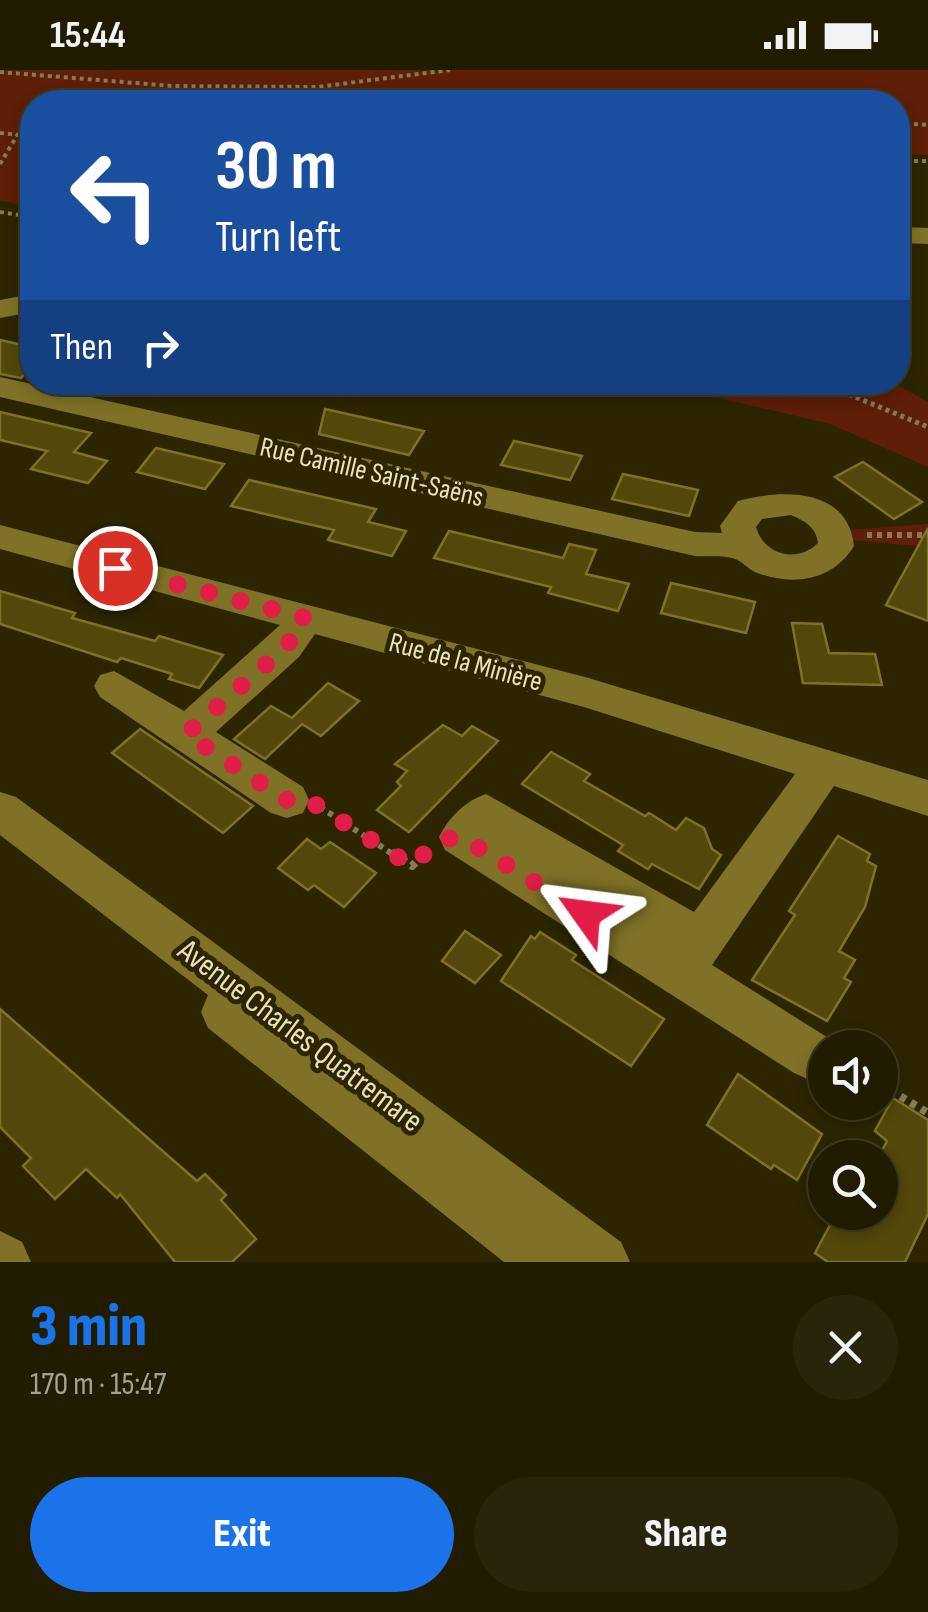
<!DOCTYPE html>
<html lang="en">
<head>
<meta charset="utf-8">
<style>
  :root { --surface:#211c00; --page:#29250a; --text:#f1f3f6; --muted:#a2a199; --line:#3e3a22; --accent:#1a73e8 }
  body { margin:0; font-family:"Sofia Sans Condensed",sans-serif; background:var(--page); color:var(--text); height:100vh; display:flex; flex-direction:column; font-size:38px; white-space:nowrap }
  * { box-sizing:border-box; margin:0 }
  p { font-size:32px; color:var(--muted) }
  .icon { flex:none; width:55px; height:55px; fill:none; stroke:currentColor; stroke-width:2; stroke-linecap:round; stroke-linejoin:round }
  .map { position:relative; height:1192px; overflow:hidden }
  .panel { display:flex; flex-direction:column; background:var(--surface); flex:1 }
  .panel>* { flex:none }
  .banner { position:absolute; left:20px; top:20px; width:890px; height:305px; border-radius:40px; box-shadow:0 5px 15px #0003,0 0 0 2px var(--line); background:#1a4fa0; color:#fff; overflow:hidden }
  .fabs { position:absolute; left:808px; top:960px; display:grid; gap:20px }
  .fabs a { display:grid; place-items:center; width:90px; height:90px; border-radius:50%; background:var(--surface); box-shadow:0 5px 15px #0003,0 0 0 2px var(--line); font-size:50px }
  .pin { position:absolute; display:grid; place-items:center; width:85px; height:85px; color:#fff; margin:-42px; border:5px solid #fff; border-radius:50%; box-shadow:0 2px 10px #0007 }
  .me { position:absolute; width:110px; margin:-55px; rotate:301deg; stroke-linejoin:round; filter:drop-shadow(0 0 8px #0008) }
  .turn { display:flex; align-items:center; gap:35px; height:210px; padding:0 30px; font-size:45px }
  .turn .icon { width:130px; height:130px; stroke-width:2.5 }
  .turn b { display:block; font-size:70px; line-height:85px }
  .then { display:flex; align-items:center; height:95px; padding:0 30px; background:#0003; gap:20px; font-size:38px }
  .round { display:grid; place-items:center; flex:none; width:105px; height:105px; border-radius:52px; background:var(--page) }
  .overview { display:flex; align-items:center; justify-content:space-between; height:170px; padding:0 30px }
  h1 { font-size:60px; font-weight:800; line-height:75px; color:var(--accent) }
  .button { display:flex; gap:20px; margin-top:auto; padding:20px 30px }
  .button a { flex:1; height:115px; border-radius:60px; background:var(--accent); color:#fff; font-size:40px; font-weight:800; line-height:115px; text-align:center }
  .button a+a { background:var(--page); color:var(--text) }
  .status { display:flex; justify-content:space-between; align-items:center; height:70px; padding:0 50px; background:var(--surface); direction:ltr }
  .status svg { height:28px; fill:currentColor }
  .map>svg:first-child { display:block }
</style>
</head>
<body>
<div class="status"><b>15:44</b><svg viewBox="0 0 49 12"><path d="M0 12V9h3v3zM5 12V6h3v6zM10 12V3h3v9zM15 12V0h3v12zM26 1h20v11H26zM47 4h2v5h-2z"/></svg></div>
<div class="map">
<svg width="928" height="1192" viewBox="0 0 928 1192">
  <rect width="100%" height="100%" fill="#2c2500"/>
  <!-- green -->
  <g fill="#5e1e07">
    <polygon points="0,0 928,0 928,85 898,84 898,32 32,32 32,136 0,131"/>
    <polygon points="635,313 894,313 928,332 928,397 830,354 682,319"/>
    <polygon points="928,454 928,477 851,470 848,460"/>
  </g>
  <!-- building -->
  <g fill="#52480b" stroke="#7f7125" stroke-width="2.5">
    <polygon points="0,270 32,277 32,297 21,308 0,304"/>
    <polygon points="325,339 424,361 409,385 319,364"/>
    <polygon points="0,342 91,363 74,382 107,391 88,413 31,399 47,381 0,370"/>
    <polygon points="514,371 582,386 570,410 501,395"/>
    <polygon points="156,378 224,394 205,419 137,402"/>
    <polygon points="863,392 922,432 894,449 835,407"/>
    <polygon points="623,404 698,420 689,446 612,429"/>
    <polygon points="249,410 376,439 368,452 406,461 392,486 328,470 334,460 231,436"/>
    <polygon points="928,458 928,551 886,535"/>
    <polygon points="449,461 563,488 569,474 596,480 586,504 629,514 618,541 548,523 551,517 434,488"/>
    <polygon points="671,513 755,532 746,563 661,543"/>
    <polygon points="0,521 75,543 72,548 155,571 159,566 223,585 199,618 169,609 172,604 121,588 117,592 0,554"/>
    <polygon points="792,553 822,554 829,583 875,584 882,615 803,613"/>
    <polygon points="328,613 359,631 321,666 302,654 265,689 234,669 271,636 292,648"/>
    <polygon points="443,655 462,666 472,656 498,671 409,762 377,740 401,716 397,712 407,701 395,694"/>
    <polygon points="140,659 253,736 223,763 112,683"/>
    <polygon points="551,682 590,704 584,711 645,746 649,743 676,760 686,748 704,758 712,779 721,785 699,819 652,794 648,799 618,781 623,775 522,714"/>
    <polygon points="838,766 870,784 867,791 876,796 865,837 839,881 855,890 844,908 851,912 827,951 752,910 795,845 789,841"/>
    <polygon points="307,769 321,779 330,772 376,803 344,837 314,815 308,820 278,798"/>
    <polygon points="465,861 501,885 475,913 442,891"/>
    <polygon points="540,862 576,885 572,890 664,949 631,996 501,911 531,866 535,869"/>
    <polygon points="0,939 197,1111 205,1104 226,1125 221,1130 256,1169 232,1192 175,1192 120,1124 117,1128 86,1099 55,1129 23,1096 31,1088 0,1057"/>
    <polygon points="738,1004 822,1064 797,1110 774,1095 771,1099 707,1055"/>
    <polygon points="893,1028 928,1050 928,1144 905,1192 828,1192 815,1183 837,1142 880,1142 880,1084 887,1071 875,1061"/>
  </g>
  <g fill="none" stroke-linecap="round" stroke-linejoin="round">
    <!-- path-far3 -->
    <g stroke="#837c57" stroke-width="4" stroke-dasharray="4 4" stroke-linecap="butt">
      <polyline points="0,2 172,16 317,17 450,0"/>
      <polyline points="898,53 928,55"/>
      <polyline points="0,63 32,66"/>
      <polyline points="898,91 928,91"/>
      <polyline points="0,94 18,64"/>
      <polyline points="0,142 32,147"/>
    </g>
    <!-- path-far2 -->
    <polyline stroke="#837c57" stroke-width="5" stroke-dasharray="4 4" stroke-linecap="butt" points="819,312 928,357"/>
    <!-- path-far1 -->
    <g stroke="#837c57" stroke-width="6" stroke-dasharray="5 5" stroke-linecap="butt">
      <polyline points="867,465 928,465"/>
      <polyline points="320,737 394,785"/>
      <polyline points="423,785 429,779"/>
    </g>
    <!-- path -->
    <g stroke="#837c57" stroke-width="8" stroke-dasharray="6 6" stroke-linecap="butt">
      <polyline points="391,782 412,796 426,782"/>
      <polyline points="880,1014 928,1043"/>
    </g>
    <!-- street -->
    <g fill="#7f7226" fill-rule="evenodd">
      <polygon points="898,157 928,158 928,174 898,173"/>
      <polygon points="32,224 32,242 0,248 0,230"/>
      <path d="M 0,307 L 695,462 L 722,463 L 720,456 L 738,431 C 782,419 848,417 854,476 C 833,511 792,517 755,502 C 748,499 742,491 735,489 C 724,485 707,487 695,486 L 0,327 ZM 791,445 C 805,451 816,457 818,473 C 797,494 764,485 756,457 L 762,449 Z"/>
      <path d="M 0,455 L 585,607 L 928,710 L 928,746 L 834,716 L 712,895 L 830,969 L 834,978 L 825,978 L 825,1005 L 812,1011 L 794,1003 L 445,780 L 439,767 C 449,747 465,731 486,724 L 694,842 L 795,704 L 584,637 L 315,564 L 299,587 L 216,662 L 303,717 L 309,730 L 303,743 L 287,748 L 271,743 L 100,627 L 94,616 L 100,605 L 114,601 L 184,641 L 280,555 L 0,479 Z"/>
      <polygon points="0,722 16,727 621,1172 630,1192 504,1192 208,958 201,942 208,925 0,765"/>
      <polygon points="0,1161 22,1172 31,1192 0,1192"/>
    </g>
  </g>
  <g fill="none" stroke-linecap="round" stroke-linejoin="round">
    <!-- route -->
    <polyline stroke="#e11d48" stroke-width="18" stroke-dasharray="0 32.4" points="115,498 306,548 285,578 186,664 286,730 302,726 412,796 438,770 461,767 586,844"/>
  </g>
  <g text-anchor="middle" stroke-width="10" stroke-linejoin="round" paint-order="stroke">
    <!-- street labels -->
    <g font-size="28" fill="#e8e2be" stroke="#2c2500">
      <text transform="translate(372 401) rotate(13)" y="10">Rue Camille Saint-Saëns</text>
      <text transform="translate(466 591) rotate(15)" y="10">Rue de la Minière</text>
    </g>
    <!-- near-street labels -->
    <g font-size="32" fill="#e8e2be" stroke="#2c2500">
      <text transform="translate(301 965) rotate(37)" y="11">Avenue Charles Quatremare</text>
    </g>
  </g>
</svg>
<div class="fabs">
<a><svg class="icon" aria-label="sound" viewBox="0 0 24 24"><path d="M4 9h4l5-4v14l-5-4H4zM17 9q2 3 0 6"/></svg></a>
<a><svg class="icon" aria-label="search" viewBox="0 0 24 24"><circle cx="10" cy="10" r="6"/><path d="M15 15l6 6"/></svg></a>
</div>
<div class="pin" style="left:115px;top:498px;background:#d93025"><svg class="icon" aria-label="arrive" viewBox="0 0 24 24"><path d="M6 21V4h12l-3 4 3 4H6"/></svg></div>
<svg class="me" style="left:586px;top:844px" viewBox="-20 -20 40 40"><path d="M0-17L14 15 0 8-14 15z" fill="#e11d48" stroke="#fff" stroke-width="4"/></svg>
<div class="banner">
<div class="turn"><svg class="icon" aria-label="left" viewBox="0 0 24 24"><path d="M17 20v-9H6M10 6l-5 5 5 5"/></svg><div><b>30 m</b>Turn left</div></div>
<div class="then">Then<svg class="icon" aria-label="right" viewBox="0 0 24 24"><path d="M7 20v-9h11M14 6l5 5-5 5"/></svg></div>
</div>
</div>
<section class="panel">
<div class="overview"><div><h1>3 min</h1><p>170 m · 15:47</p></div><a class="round"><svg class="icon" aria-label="close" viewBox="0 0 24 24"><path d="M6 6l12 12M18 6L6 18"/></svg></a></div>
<div class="button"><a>Exit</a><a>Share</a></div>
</section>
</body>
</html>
